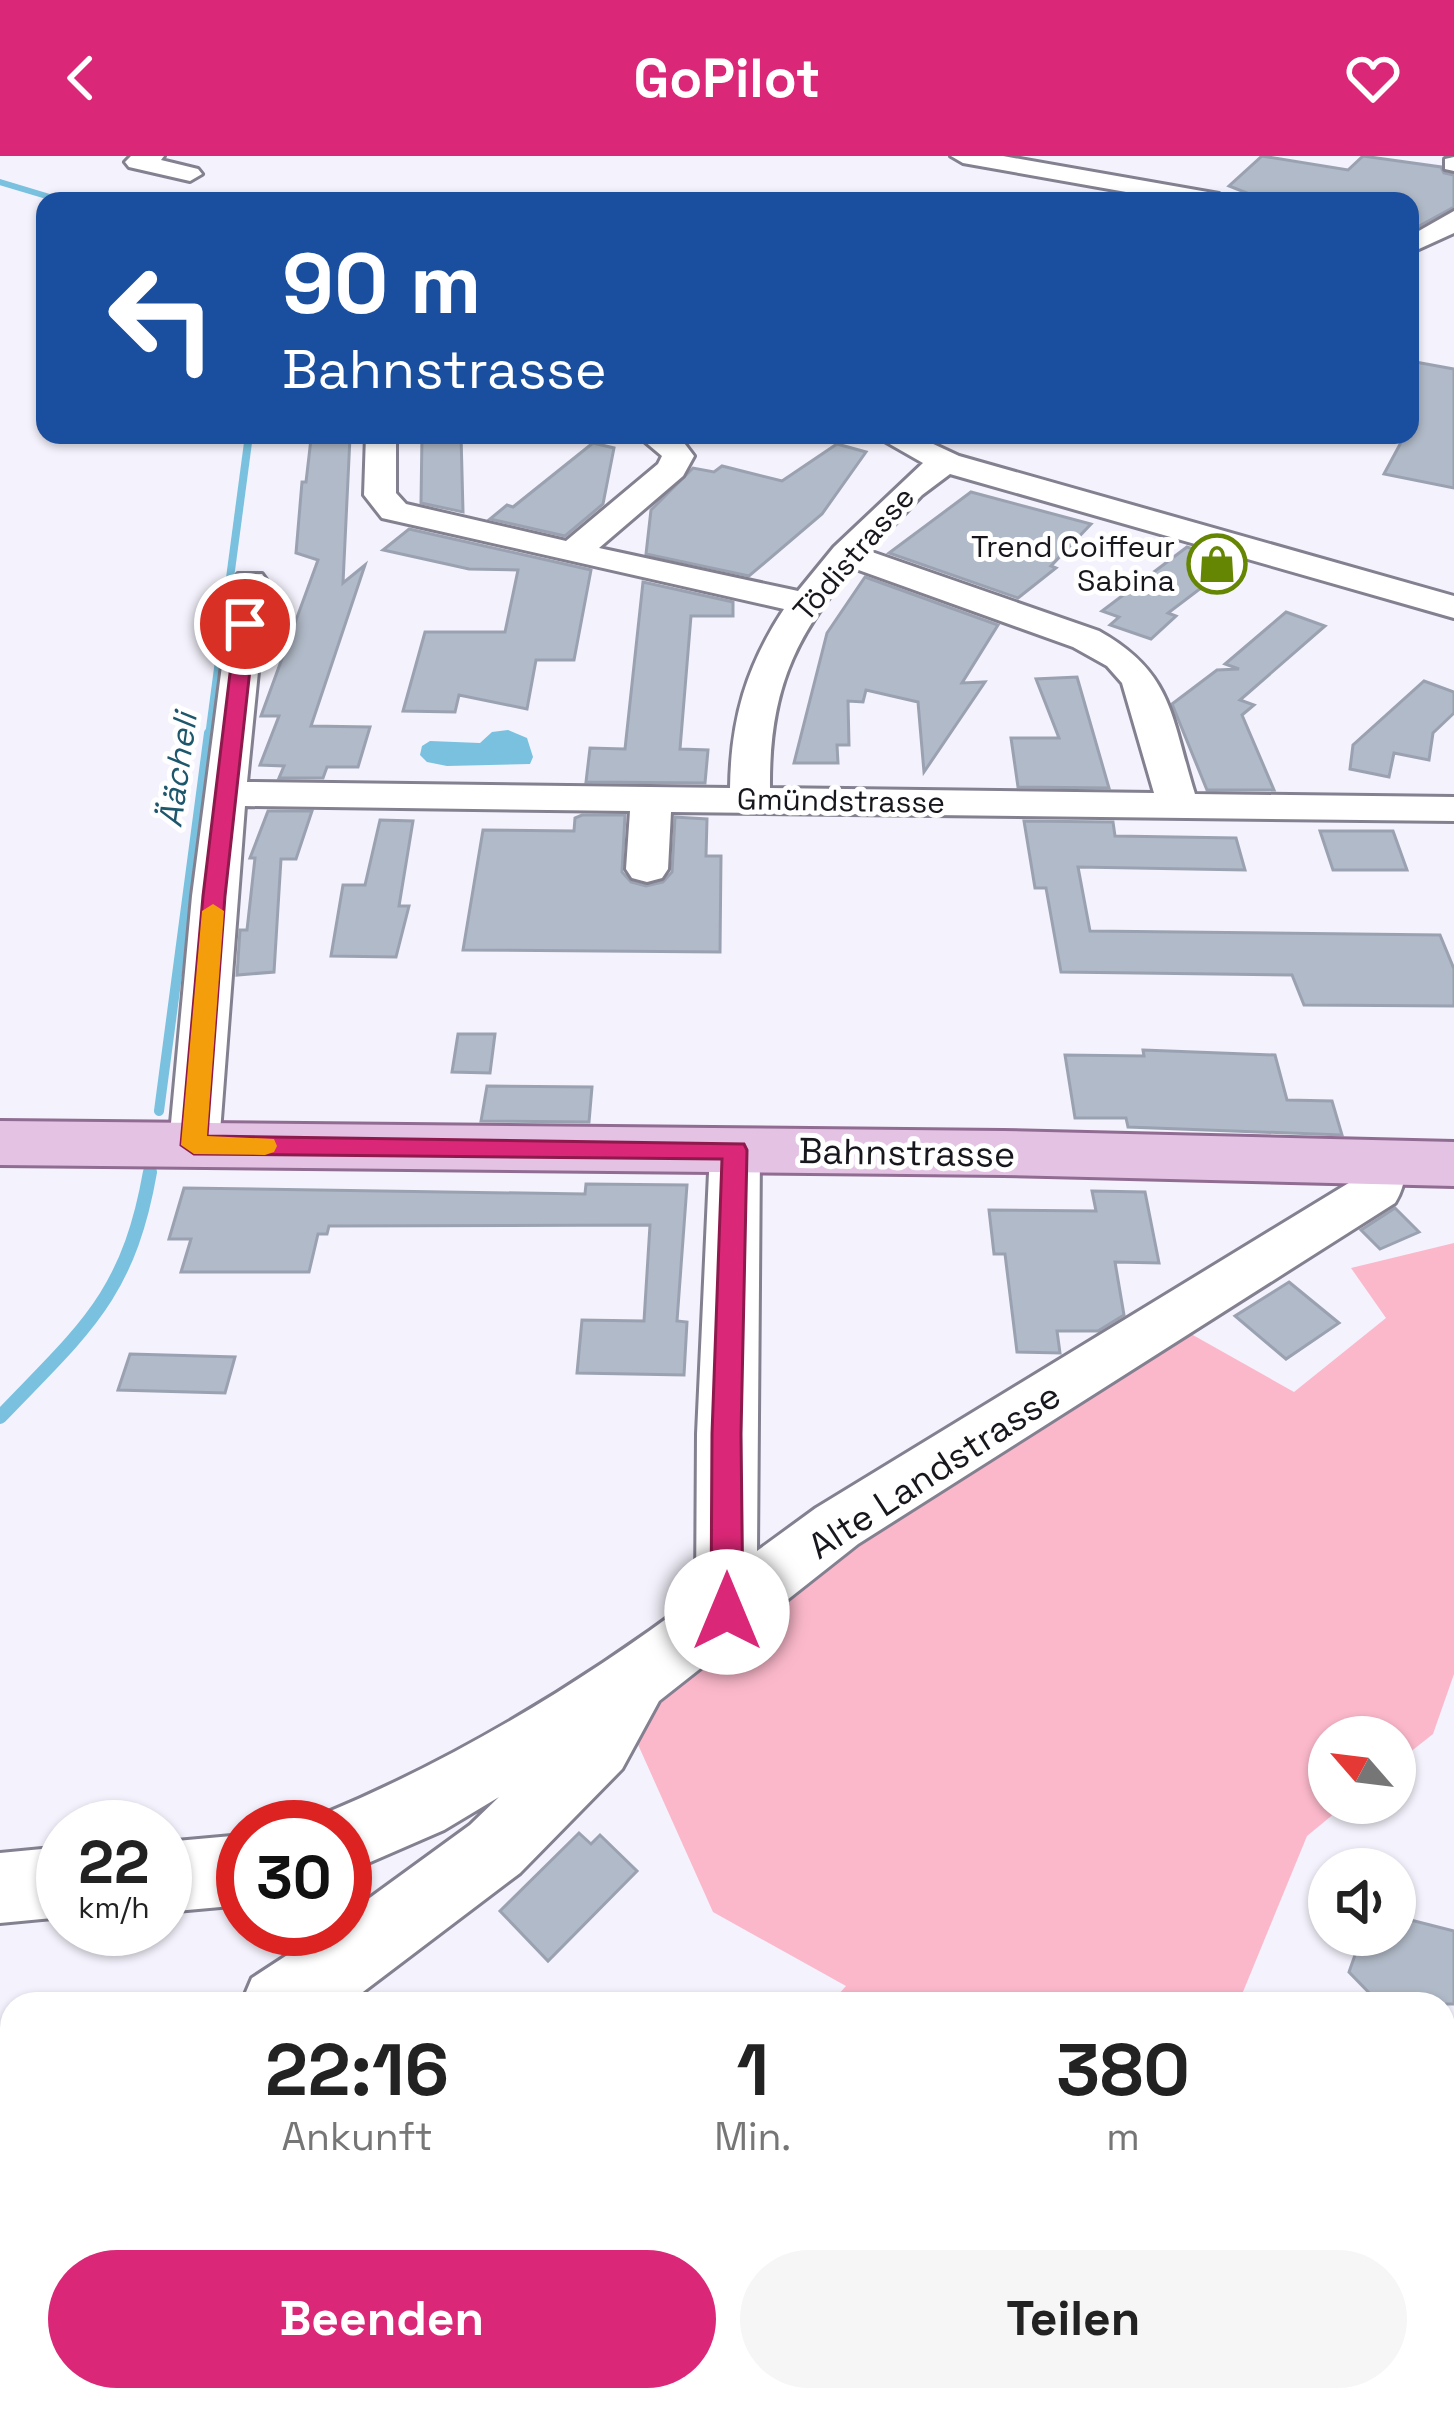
<!DOCTYPE html>
<html lang="de">
<head>
<meta charset="utf-8">
<style>
  :root { --surface:#fff; --page:#f6f6f6; --text:#222; --muted:#767676; --accent:#db2777 }
  body { margin:0; font-family:"Space Grotesk",sans-serif; background:var(--page); color:var(--text); height:100vh; display:flex; flex-direction:column; font-size:45px; white-space:nowrap }
  * { box-sizing:border-box; margin:0 }
  p { font-size:39px; color:var(--muted) }
  .icon { flex:none; width:66px; height:66px; fill:none; stroke:currentColor; stroke-width:2; stroke-linecap:round; stroke-linejoin:round }
  .map { position:relative; flex:1; overflow:hidden }
  .side { position:absolute; left:0px; top:1836px; width:1455px; height:420px; display:flex; flex-direction:column; background:var(--surface); border-radius:36px 36px 0 0; box-shadow:0 3px 9px #0004 }
  .side>* { flex:none }
  .top-card { position:absolute; left:36px; top:36px; width:1383px; height:252px; border-radius:24px; box-shadow:0 3px 9px #0004; background:#1a4fa0; color:#fff; overflow:hidden }
  .needle { width:78px; rotate:298deg }
  .buttons { position:absolute; left:1308px; top:1560px; display:grid; gap:24px }
  .buttons a { display:grid; place-items:center; width:108px; height:108px; border-radius:50%; background:var(--surface); box-shadow:0 3px 9px #0004; font-size:60px }
  .speed { position:absolute; left:36px; top:1644px; display:flex; gap:24px; font-size:60px; font-weight:700; text-align:center }
  .speed>* { display:grid; place-content:center; width:156px; height:156px; border-radius:50%; background:var(--surface); box-shadow:0 3px 9px #0004; line-height:1 }
  .speed small { font-size:30px; font-weight:400 }
  .speed .limit { border:18px solid #d22; background:#fff; color:#111 }
  .pin { position:absolute; display:grid; place-items:center; width:102px; height:102px; color:#fff; margin:-51px; border:6px solid #fff; border-radius:50%; box-shadow:0 3px 12px #0007 }
  .me { position:absolute; width:132px; margin:-66px; rotate:0deg; stroke-linejoin:round; filter:drop-shadow(0 0 9px #0008) }
  .turn { display:flex; align-items:center; gap:42px; height:252px; padding:0 48px; font-size:54px }
  .turn .icon { width:156px; height:156px; stroke-width:2.5 }
  .turn b { display:block; font-size:84px; line-height:102px }
  .eta { display:flex; justify-content:space-evenly; align-items:center; height:204px; text-align:center }
  .eta b { font-size:72px; font-weight:700; line-height:84px }
  .action { display:flex; gap:24px; margin-top:auto; padding:24px 48px }
  .action a { flex:1; height:138px; border-radius:72px; background:var(--accent); color:#fff; font-size:48px; font-weight:700; line-height:138px; text-align:center }
  .action a+a { background:var(--page); color:var(--text) }
  header { display:flex; justify-content:space-between; align-items:center; height:156px; padding:0 48px; background:var(--accent); color:#fff; font-size:54px; font-weight:700 }
  .map>svg:first-child { display:block }
</style>
</head>
<body>
<header><svg class="icon" aria-label="back" viewBox="0 0 24 24"><path d="M15 5l-7 7 7 7"/></svg>GoPilot<svg class="icon" aria-label="heart" viewBox="0 0 24 24"><path d="M12 20l-8-8c-3-5 5-10 8-4 3-6 11-1 8 4z"/></svg></header>
<div class="map">
<svg width="1454" height="2256" viewBox="0 0 1454 2256">
  <rect width="100%" height="100%" fill="#f4f2fc"/>
  <!-- green -->
  <g fill="#fbb8cb">
    <polygon points="1454,1087 1454,1518 1433,1578 1395,1608 1395,1581 1329,1581 1329,1647 1347,1647 1307,1680 1238,1848 830,1848 846,1830 713,1756 627,1564 848,1394 1184,1174 1294,1236 1386,1162 1351,1112"/>
    <polygon points="700,2244 876,2244 871,2256 700,2256"/>
  </g>
  <!-- water -->
  <polygon fill="#79c1de" points="508,574 527,582 533,601 530,608 447,610 427,606 420,599 422,590 430,585 480,587 492,576"/>
  <g fill="none" stroke-linecap="round" stroke-linejoin="round">
    <!-- stream-far3 -->
    <polyline stroke="#79c1de" stroke-width="6" points="0,26 63,45"/>
    <!-- stream-far2 -->
    <polyline stroke="#79c1de" stroke-width="8" points="209,580 249,279"/>
    <!-- stream-far1 -->
    <polyline stroke="#79c1de" stroke-width="10" points="159,955 209,577"/>
    <!-- stream -->
    <path stroke="#79c1de" stroke-width="14" d="M 0,1261 C 83,1174 128,1141 150,1016"/>
  </g>
  <!-- building -->
  <g fill="#b1bac8" stroke="#9aa2b1" stroke-width="3">
    <polygon points="1262,0 1348,14 1363,0 1441,11 1444,17 1454,19 1454,51 1410,75 1410,45 1267,45 1229,30"/>
    <polygon points="1410,205 1454,213 1454,332 1384,318 1405,279 1410,279"/>
    <polygon points="422,279 461,279 463,356 421,347"/>
    <polygon points="350,281 343,427 365,409 311,570 370,571 358,611 327,611 323,622 279,622 284,610 260,609 279,560 261,560 318,404 296,397 302,326 306,326 311,283"/>
    <polygon points="593,287 614,292 603,348 565,380 490,363 507,349 513,351"/>
    <polygon points="837,288 866,296 822,358 749,420 646,398 651,354 693,312 714,316 722,310 782,325"/>
    <polygon points="971,336 1091,368 1051,410 1056,412 1018,442 889,397"/>
    <polygon points="409,373 591,414 574,504 536,504 527,553 459,539 455,556 403,555 425,476 505,476 518,414 469,413 383,394"/>
    <polygon points="1187,391 1234,407 1168,457 1176,460 1151,483 1110,469 1119,461 1102,455"/>
    <polygon points="865,421 998,469 962,527 985,526 924,616 918,546 866,534 863,546 848,545 849,589 837,589 838,607 794,607 827,477"/>
    <polygon points="643,426 733,446 733,460 691,460 680,593 708,594 705,627 586,626 590,592 625,593"/>
    <polygon points="1286,456 1325,470 1240,544 1254,549 1242,559 1274,634 1207,634 1172,548 1217,514 1239,513 1225,508"/>
    <polygon points="1077,521 1109,632 1018,631 1011,582 1059,582 1036,523"/>
    <polygon points="1424,525 1454,536 1454,557 1433,577 1429,604 1394,597 1389,621 1350,613 1353,589"/>
    <polygon points="268,655 312,655 296,703 281,703 274,816 237,819 240,774 247,774 255,702 250,702"/>
    <polygon points="582,659 625,659 622,716 631,726 646,730 663,726 672,716 675,661 707,663 706,700 721,700 720,796 463,794 483,674 574,675 575,662"/>
    <polygon points="380,664 413,665 399,750 409,750 396,801 331,800 343,729 365,729"/>
    <polygon points="1024,665 1113,666 1115,680 1236,682 1245,714 1078,711 1090,775 1440,779 1454,813 1454,850 1304,849 1292,819 1061,816 1046,732 1035,732"/>
    <polygon points="1320,675 1393,675 1407,714 1333,714"/>
    <polygon points="458,878 495,878 490,917 452,916"/>
    <polygon points="1143,894 1275,899 1287,944 1332,945 1342,979 1128,971 1126,962 1075,962 1065,899 1144,900"/>
    <polygon points="487,930 592,931 589,966 481,965"/>
    <polygon points="586,1028 687,1029 677,1165 687,1166 684,1219 577,1217 582,1164 644,1165 650,1069 329,1070 327,1078 318,1078 309,1116 181,1116 191,1083 169,1083 184,1032 585,1038"/>
    <polygon points="1092,1035 1145,1036 1159,1107 1115,1106 1124,1159 1098,1175 1057,1175 1060,1197 1017,1196 1005,1098 994,1098 989,1054 1096,1055"/>
    <polygon points="1395,1052 1419,1076 1380,1093 1361,1074"/>
    <polygon points="1289,1126 1339,1167 1286,1203 1235,1160"/>
    <polygon points="130,1198 235,1201 225,1237 118,1234"/>
    <polygon points="579,1677 591,1688 600,1679 637,1715 548,1805 500,1755"/>
    <polygon points="1395,1760 1454,1775 1454,1848 1380,1848 1349,1816 1362,1779 1395,1779"/>
  </g>
  <g fill="none" stroke-linecap="round" stroke-linejoin="round">
    <defs>
      <g id="minor">
        <polygon points="131,0 164,0 161,4 198,13 202,18 190,25 129,11 125,6"/>
        <polygon points="951,0 1003,0 1219,38 1231,45 1177,45 963,7"/>
        <polygon points="1454,1 1454,15 1445,13 1445,3"/>
        <polygon points="1454,55 1454,77 1410,97 1410,80"/>
        <path d="M 366,279 L 396,279 L 396,337 L 406,348 L 566,385 L 658,308 L 662,300 L 637,279 L 678,279 L 694,300 L 683,320 L 599,392 L 798,435 L 834,391 L 923,307 L 874,279 L 914,279 L 959,300 L 1454,440 L 1454,462 L 950,318 L 922,339 L 869,395 L 1099,475 C 1174,517 1171,562 1195,638 L 1454,641 L 1454,665 L 671,656 L 668,713 L 662,722 L 647,726 L 632,722 L 626,713 L 630,655 L 245,650 L 219,989 L 212,1002 L 194,1007 L 176,1002 L 169,989 L 192,740 L 233,425 L 238,418 L 262,418 L 267,425 L 247,626 L 730,632 C 731,563 746,511 784,453 L 382,362 L 364,339 ZM 853,412 L 1073,491 L 1107,510 L 1122,527 L 1154,637 L 770,632 C 769,540 792,482 853,412 Z"/>
        <path d="M 735,977 L 753,982 L 760,995 L 757,1395 L 816,1352 L 1352,1025 L 1362,992 L 1380,987 L 1398,992 C 1408,1010 1406,1029 1395,1047 L 858,1388 L 659,1545 L 622,1613 L 520,1717 L 347,1848 L 241,1848 L 252,1822 L 327,1773 L 345,1773 L 345,1760 L 470,1669 L 499,1641 L 444,1674 L 345,1717 L 345,1671 L 316,1671 L 321,1659 C 454,1604 580,1528 696,1441 L 697,1278 L 710,995 L 717,982 Z"/>
        <polygon points="243,1679 243,1749 165,1756 165,1686"/>
        <polygon points="63,1691 63,1761 0,1767 0,1697"/>
        <polygon points="12,1918 12,1995 0,2000 0,1923"/>
      </g>
      <polygon id="major" points="0,965 1003,975 1454,986 1454,1030 1003,1019 0,1009"/>
    </defs>
    <!-- minor casing -->
    <use href="#minor" stroke="#838190" stroke-width="6"/>
    <!-- major casing -->
    <use href="#major" stroke="#906c92" stroke-width="6"/>
    <!-- minor -->
    <use href="#minor" fill="#fff" fill-rule="evenodd"/>
    <!-- major -->
    <use href="#major" fill="#e3c2e3" fill-rule="evenodd"/>
  </g>
  <!-- route -->
  <polygon fill="#db2777" stroke="#8e194d" stroke-width="3" points="245,462 255,468 225,740 207,980 744,988 747,994 741,1278 743,1456 738,1466 727,1470 716,1466 711,1456 712,1278 722,1003 194,998 181,989 203,740 236,468"/>
  <!-- slow -->
  <polygon fill="#f59e0b" points="213,748 224,755 207,980 274,983 277,990 274,996 265,999 194,998 181,989 202,755"/>
  <!-- icons -->
  <defs>
    <symbol id="shop-ring" viewBox="-11 -11 22 22"><circle r="9.5" fill="#fff" stroke="#658603" stroke-width="1.5"/><path d="M-5-2.5h2.3a2.7 3.5 0 0 1 5.4 0H5L5.5 6h-11ZM-1.5-2.5h3a1.5 2.3 0 0 0-3 0Z" fill="#658603"/></symbol>
  </defs>
  <g fill-rule="evenodd">
    <use href="#shop-ring" x="1184" y="375" width="66" height="66"/>
  </g>
  <g text-anchor="middle" stroke-width="10" stroke-linejoin="round" paint-order="stroke">
    <!-- far-poi labels -->
    <g font-size="30" fill="#18171d" stroke="#fff" text-anchor="end">
      <text x="1175" y="401">Trend Coiffeur<tspan x="1175" dy="34">Sabina</tspan></text>
    </g>
    <!-- far-street labels -->
    <g font-size="30" fill="#18171d" stroke="#fff">
      <text transform="translate(854 398) rotate(-49)" y="10">Tödistrasse</text>
      <text transform="translate(841 645) rotate(1)" y="10">Gmündstrasse</text>
    </g>
    <!-- far-water labels -->
    <g font-size="33" font-style="italic" fill="#1d576c" stroke="#fff">
      <text transform="translate(177 614) rotate(-82)" y="12">Äächeli</text>
    </g>
    <!-- street labels -->
    <g font-size="36" fill="#18171d" stroke="#fff">
      <text transform="translate(907 996) rotate(1)" y="13">Bahnstrasse</text>
      <text transform="translate(934 1314) rotate(-33)" y="13">Alte Landstrasse</text>
    </g>
  </g>
</svg>
<div class="buttons">
<a><svg class="needle" viewBox="-14 -14 28 28"><path d="M0-13l5 13h-10z" fill="#e53935"/><path d="M0 13l5-13h-10z" fill="#767676"/></svg></a>
<a><svg class="icon" aria-label="sound" viewBox="0 0 24 24"><path d="M4 9h4l5-4v14l-5-4H4zM17 9q2 3 0 6"/></svg></a>
</div>
<div class="speed"><div>22<small>km/h</small></div><div class="limit">30</div></div>
<div class="pin" style="left:245px;top:468px;background:#d93025"><svg class="icon" aria-label="arrive" viewBox="0 0 24 24"><path d="M6 21V4h12l-3 4 3 4H6"/></svg></div>
<svg class="me" style="left:727px;top:1456px" viewBox="-20 -20 40 40"><circle r="19" fill="#fff"/><path d="M0-13L10 11 0 6-10 11z" fill="#db2777"/></svg>
<div class="top-card">
<div class="turn"><svg class="icon" aria-label="left" viewBox="0 0 24 24"><path d="M17 20v-9H6M10 6l-5 5 5 5"/></svg><div><b>90 m</b>Bahnstrasse</div></div>
</div>
<section class="side">
<div class="eta">
<div><b>22:16</b><p>Ankunft</p></div>
<div><b>1</b><p>Min.</p></div>
<div><b>380</b><p>m</p></div>
</div>
<div class="action"><a>Beenden</a><a>Teilen</a></div>
</section>
</div>
</body>
</html>
